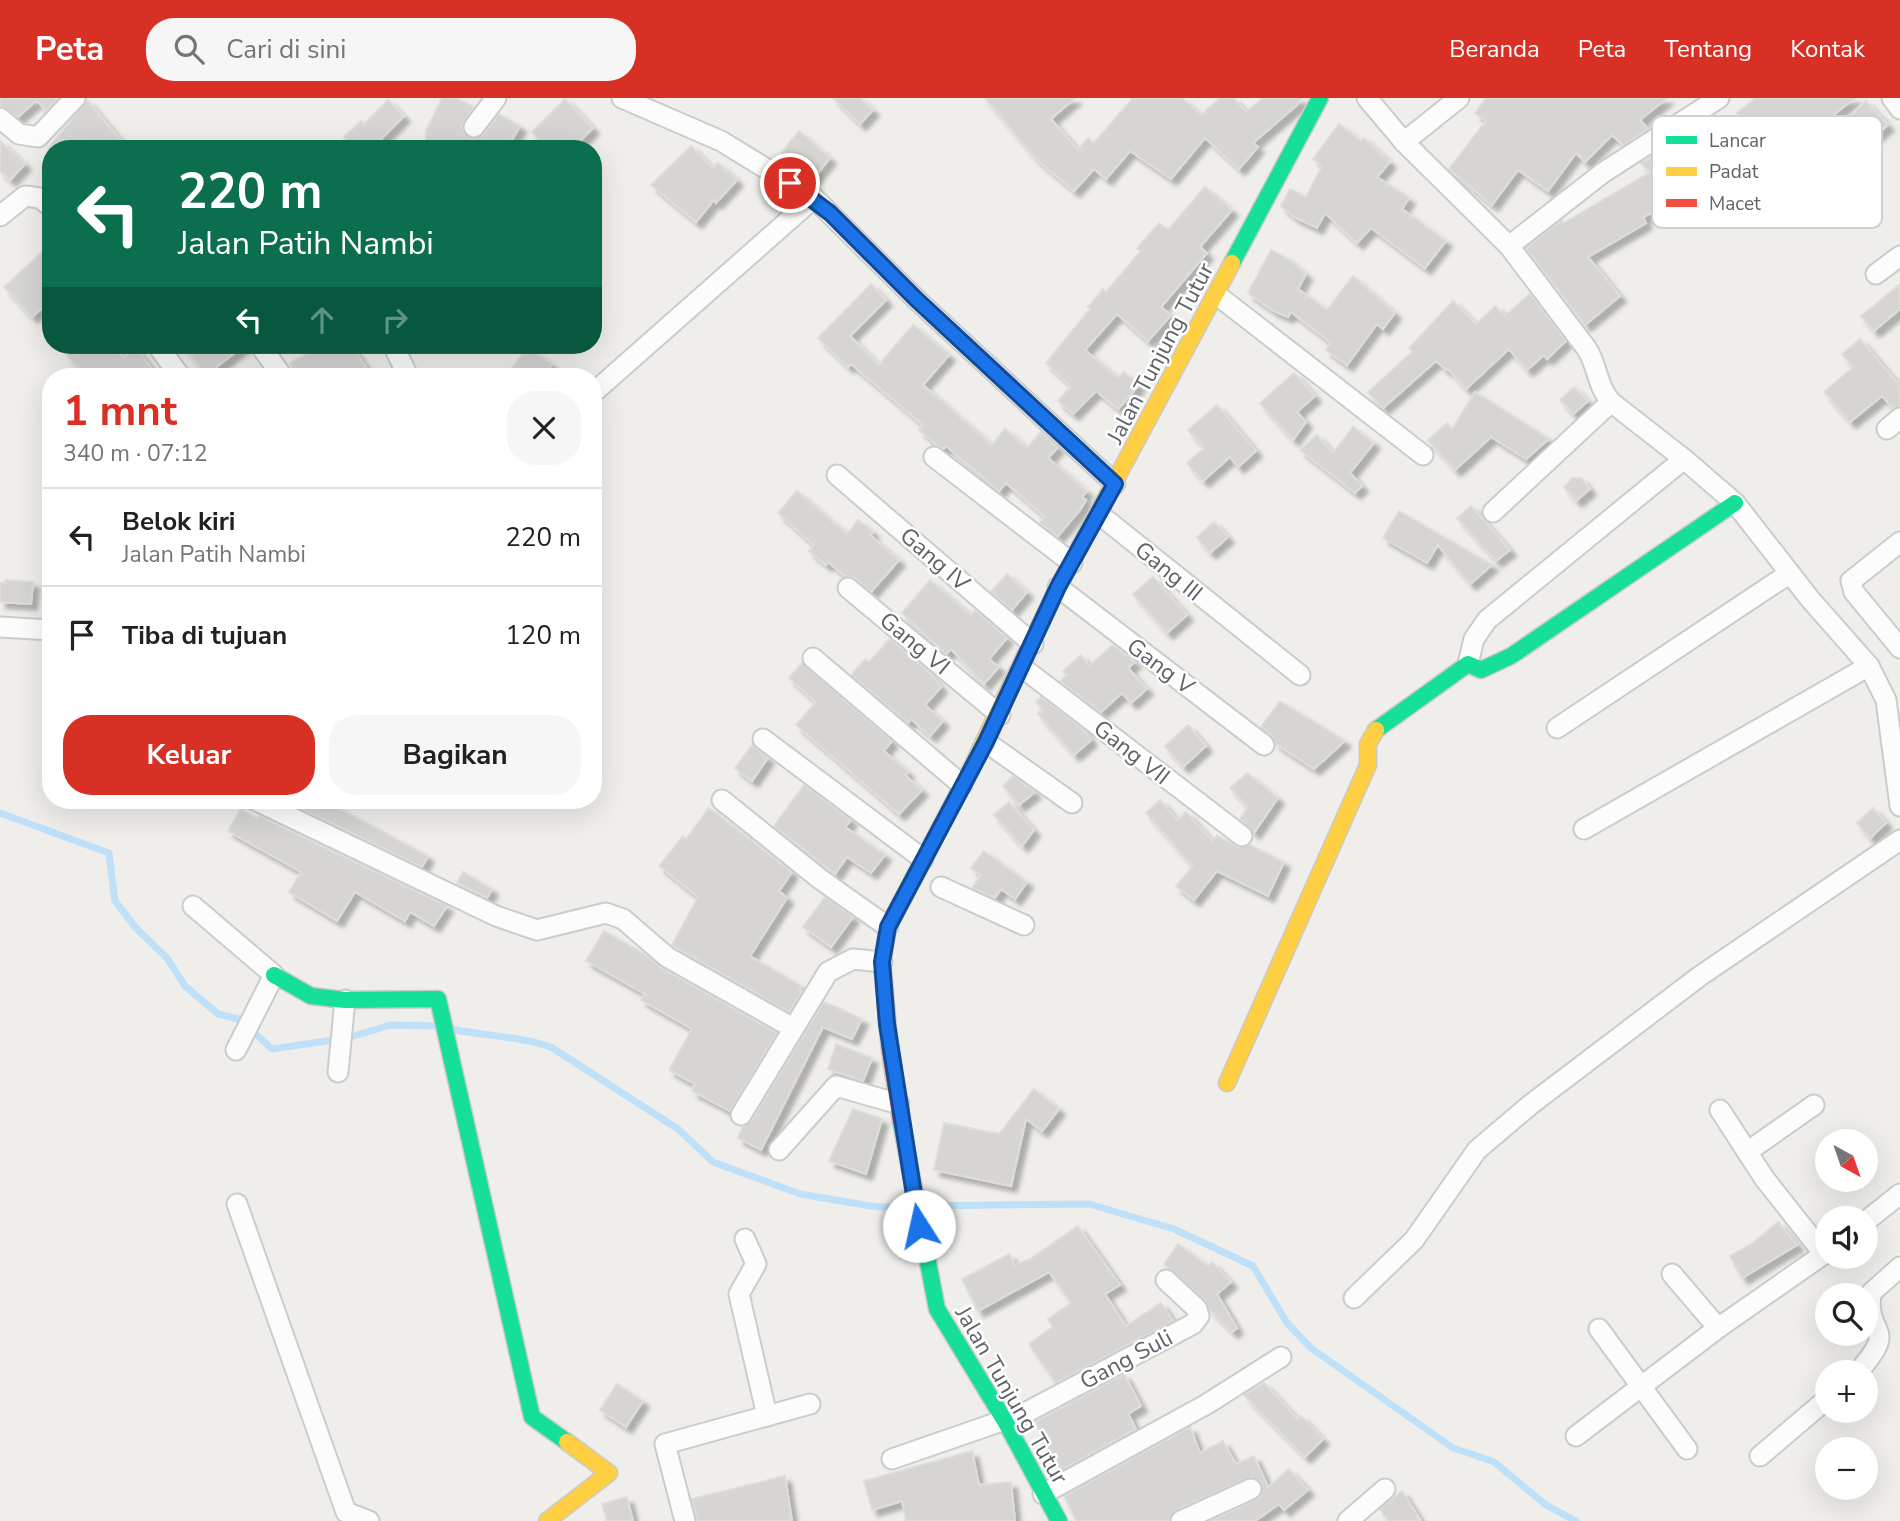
<!DOCTYPE html>
<html lang="id">
<head>
<meta charset="utf-8">
<style>
  :root { --surface:#fff; --page:#f6f6f6; --text:#202124; --muted:#757577; --line:#e0e0e0; --accent:#d93025 }
  body { margin:0; font-family:"Nunito Sans",sans-serif; background:var(--page); color:var(--text); height:100vh; display:flex; flex-direction:column; font-size:26px; white-space:nowrap }
  * { box-sizing:border-box; margin:0 }
  p { font-size:23px; color:var(--muted) }
  .icon { flex:none; width:38px; height:38px; fill:none; stroke:currentColor; stroke-width:2; stroke-linecap:round; stroke-linejoin:round }
  .map { position:relative; flex:1; overflow:hidden }
  .panel { position:absolute; left:42px; top:270px; width:560px; height:441px; display:flex; flex-direction:column; background:var(--surface); border-radius:28px; box-shadow:0 7px 28px #0002 }
  .panel>* { flex:none }
  .top-card { position:absolute; left:42px; top:42px; width:560px; height:214px; border-radius:28px; box-shadow:0 7px 28px #0002; background:#0b6e4f; color:#fff; overflow:hidden }
  .needle { width:46px; rotate:140deg }
  .controls { position:absolute; left:1815px; top:1031px; display:grid; gap:14px }
  .controls a { display:grid; place-items:center; width:63px; height:63px; border-radius:50%; background:var(--surface); box-shadow:0 7px 28px #0002; font-size:35px }
  .pin { position:absolute; display:grid; place-items:center; width:60px; height:60px; color:#fff; margin:-30px; border:4px solid #fff; border-radius:50%; box-shadow:0 2px 7px #0007 }
  .me { position:absolute; width:77px; margin:-38px; rotate:350deg; stroke-linejoin:round; filter:drop-shadow(0 0 5px #0008) }
  .turn { display:flex; align-items:center; gap:24px; height:147px; padding:0 21px; font-size:32px }
  .turn .icon { width:91px; height:91px; stroke-width:2.5 }
  .turn b { display:block; font-size:49px; line-height:60px }
  .lanes { display:flex; align-items:center; height:66px; padding:0 21px; background:#0003; justify-content:center; gap:35px; direction:ltr }
  .lanes .off { opacity:.35 }
  .round { display:grid; place-items:center; flex:none; width:74px; height:74px; border-radius:28px; background:var(--page) }
  .headline { display:flex; align-items:center; justify-content:space-between; height:119px; padding:0 21px }
  h1 { font-size:42px; font-weight:700; line-height:52px; color:var(--accent) }
  .button { display:flex; gap:14px; margin-top:auto; padding:14px 21px }
  .button a { flex:1; height:80px; border-radius:28px; background:var(--accent); color:#fff; font-size:28px; font-weight:700; line-height:80px; text-align:center }
  .button a+a { background:var(--page); color:var(--text) }
  ul { padding:0; list-style:none }
  li { display:flex; align-items:center; gap:21px; height:98px; padding:0 21px; border-top:2px solid var(--line) }
  li div { flex:1 }
  li b { display:block; font-size:26px }
  li em { font-style:normal }
  header { display:flex; align-items:center; gap:42px; box-sizing:border-box; height:98px; padding:0 35px; background:var(--accent); color:#fff }
  header strong { font-size:33px }
  nav { display:flex; gap:38px; margin-inline-start:auto; font-size:24px }
  .search { width:490px; height:63px; background:var(--page); display:flex; align-items:center; gap:18px; box-sizing:border-box; padding:0 24px; border-radius:28px; color:var(--muted); font-size:26px }
  .map>svg:first-child { display:block }
</style>
</head>
<body>
<header>
<strong>Peta</strong>
<div class="search"><svg class="icon" aria-label="search" viewBox="0 0 24 24"><circle cx="10" cy="10" r="6"/><path d="M15 15l6 6"/></svg>Cari di sini</div>
<nav><a>Beranda</a><a>Peta</a><a>Tentang</a><a>Kontak</a></nav>
</header>
<div class="map">
<svg width="1900" height="1423" viewBox="0 0 1900 1423">
  <defs>
    <filter id="shadow"><feDropShadow dx="6" dy="6" stdDeviation="2" flood-color="#0004"/></filter>
  </defs>
  <rect width="100%" height="100%" fill="#efeeea"/>
  <g fill="none" stroke-linecap="round" stroke-linejoin="round">
    <!-- stream -->
    <g stroke="#bfe0f9" stroke-width="7">
      <polyline points="0,715 109,755 115,803 136,830 167,860 185,888 218,916 239,921 272,951 347,940 391,927 439,928"/>
      <path d="M 450,931 C 484,938 519,938 551,949 L 678,1031 L 713,1064 L 800,1096 L 877,1109 L 910,1108"/>
      <polyline points="922,1108 1089,1106 1174,1131 1253,1168 1287,1225 1311,1250 1453,1350 1494,1364 1546,1407 1576,1423"/>
    </g>
  </g>
  <!-- building -->
  <g fill="#d6d5d3" stroke="#deddd9" stroke-width="2" filter="url(#shadow)">
    <polygon points="0,0 58,0 46,13 37,2 18,19 0,8"/>
    <polygon points="442,0 456,0 474,9 462,28 463,34 472,41 483,37 499,16 520,28 507,51 426,51 426,33"/>
    <polygon points="833,0 860,0 873,12 860,26"/>
    <polygon points="985,0 1075,0 1051,21 1078,52 1088,40 1094,45 1133,0 1182,0 1201,17 1220,0 1233,0 1246,14 1263,0 1301,0 1297,7 1253,45 1258,49 1239,71 1205,40 1171,81 1130,53 1106,81 1094,71 1074,93 1034,59"/>
    <polygon points="1486,0 1667,0 1640,22 1648,31 1623,47 1612,37 1585,64 1576,55 1548,93 1518,72 1492,107 1449,71 1486,23 1475,15"/>
    <polygon points="1756,0 1855,0 1777,61 1737,15"/>
    <polygon points="565,1 593,30 572,51 548,51 532,34"/>
    <polygon points="87,2 112,32 128,51 48,51"/>
    <polygon points="388,2 404,18 371,51 356,51 344,39 361,23 364,26"/>
    <polygon points="1866,3 1888,27 1866,46 1845,23"/>
    <polygon points="1339,26 1361,43 1364,40 1390,64 1377,79 1409,100 1402,111 1446,143 1425,170 1371,130 1357,145 1325,115 1317,130 1294,119 1281,108 1290,91 1306,99 1322,68 1313,61"/>
    <polygon points="799,33 830,60 813,81 782,54"/>
    <polygon points="1698,33 1705,33 1726,78 1643,119 1646,125 1588,159 1620,198 1585,227 1526,150 1562,122 1564,125 1650,74 1641,65"/>
    <polygon points="0,43 25,66 10,82 0,73"/>
    <polygon points="691,48 713,70 718,65 737,82 716,105 714,102 696,124 651,87"/>
    <polygon points="1205,89 1232,112 1200,149 1207,155 1161,209 1171,217 1148,243 1117,216 1085,252 1118,280 1124,274 1139,287 1118,311 1096,293 1073,316 1058,303 1071,288 1046,265 1090,211 1088,209 1103,191 1106,194 1141,153 1137,150 1159,125 1168,132"/>
    <polygon points="1271,152 1290,162 1306,176 1298,191 1327,212 1353,178 1395,215 1383,231 1377,226 1347,267 1326,252 1331,245 1291,214 1288,219 1272,212 1248,195"/>
    <polygon points="42,154 51,163 51,202 32,219 4,189"/>
    <polygon points="871,186 886,202 850,238 879,267 913,227 949,257 923,287 992,347 1005,331 1027,350 1041,334 1058,349 1048,360 1087,393 1082,399 1086,402 1080,412 1058,438 1040,425 1045,419 1006,385 999,393 946,348 943,351 937,347 919,332 923,327 851,266 848,269 818,240"/>
    <polygon points="1900,186 1900,211 1874,233 1861,218"/>
    <polygon points="1530,196 1566,243 1547,261 1544,257 1527,272 1509,251 1466,291 1448,271 1446,272 1436,263 1383,310 1368,294 1413,253 1409,250 1453,203 1476,226 1496,208 1504,218"/>
    <polygon points="1860,241 1900,288 1900,308 1893,310 1882,298 1850,324 1824,294 1853,269 1842,256"/>
    <polygon points="77,247 113,247 123,260 136,250 157,278 84,278 66,256"/>
    <polygon points="182,247 245,247 206,277"/>
    <polygon points="323,247 351,247 372,278 297,278 290,265"/>
    <polygon points="528,249 552,266 544,278 506,278"/>
    <polygon points="1294,275 1315,298 1297,314 1306,324 1293,342 1260,305"/>
    <polygon points="1574,289 1588,303 1573,316 1560,302"/>
    <polygon points="1475,294 1549,341 1526,361 1491,339 1455,372 1428,342 1447,325 1452,331"/>
    <polygon points="1217,307 1256,353 1238,369 1230,359 1203,383 1187,365 1204,350 1188,332"/>
    <polygon points="1353,329 1374,345 1350,375 1362,388 1355,395 1300,352 1317,337 1333,355"/>
    <polygon points="1573,380 1581,380 1590,391 1576,403 1564,389"/>
    <polygon points="797,393 847,436 858,422 873,434 870,437 899,462 871,494 855,480 845,478 828,464 826,467 809,453 814,447 778,415"/>
    <polygon points="1471,408 1510,452 1496,463 1457,420"/>
    <polygon points="1399,413 1442,438 1492,467 1470,486 1438,447 1427,465 1383,440"/>
    <polygon points="1214,424 1228,439 1210,455 1197,439"/>
    <polygon points="1007,476 1027,494 1012,512 991,494"/>
    <polygon points="1153,479 1187,517 1167,535 1133,496"/>
    <polygon points="5,482 33,484 31,506 0,504 0,485 5,485"/>
    <polygon points="930,482 971,517 975,512 1007,540 989,561 999,569 984,586 951,551 946,556 902,515"/>
    <polygon points="890,541 928,573 941,589 925,607 943,623 930,638 911,621 908,625 851,577 865,561 869,564"/>
    <polygon points="1113,547 1135,564 1128,570 1147,591 1131,605 1122,595 1101,614 1060,583 1067,577 1063,573 1081,557 1089,568"/>
    <polygon points="802,565 892,643 884,653 908,674 905,677 922,692 899,716 796,627 816,604 789,580"/>
    <polygon points="1041,599 1083,631 1091,642 1074,657 1038,616 1043,612 1036,604"/>
    <polygon points="1280,603 1345,643 1314,671 1276,646 1272,638 1261,629"/>
    <polygon points="1188,627 1206,648 1183,669 1165,648"/>
    <polygon points="752,647 768,660 752,683 735,670"/>
    <polygon points="1247,675 1278,700 1254,735 1240,721 1248,709 1230,690"/>
    <polygon points="1013,678 1035,694 1019,707 1003,688"/>
    <polygon points="804,687 851,722 845,729 885,757 871,775 847,759 835,776 774,728"/>
    <polygon points="283,702 323,702 428,758 422,769"/>
    <polygon points="1160,702 1177,722 1186,714 1212,743 1217,738 1240,750 1250,747 1284,764 1268,798 1217,773 1194,802 1176,788 1193,768 1146,715"/>
    <polygon points="1009,704 1034,732 1022,748 994,717"/>
    <polygon points="709,710 792,774 779,793 787,800 750,858 801,888 799,892 802,893 789,914 672,847 698,799 659,768 683,738 686,741"/>
    <polygon points="1873,710 1886,725 1870,740 1857,725"/>
    <polygon points="241,711 257,721 259,718 447,808 434,828 410,814 405,823 355,794 337,823 289,794 301,774 228,733"/>
    <polygon points="984,753 1027,784 1015,801 1001,791 995,800 972,790 981,777 971,770"/>
    <polygon points="463,774 492,791 487,800 457,785"/>
    <polygon points="825,799 853,819 831,849 803,829"/>
    <polygon points="604,833 646,857 661,870 777,935 730,1013 692,993 695,986 669,972 692,931 641,902 645,896 586,863"/>
    <polygon points="824,904 862,921 852,941 823,929 761,1052 738,1040 743,1029 751,1023"/>
    <polygon points="836,946 872,960 863,983 828,971"/>
    <polygon points="1034,991 1059,1011 1042,1033 1026,1021 1011,1088 934,1072 944,1025 999,1036"/>
    <polygon points="853,1011 882,1021 866,1076 829,1063"/>
    <polygon points="1778,1124 1797,1147 1742,1180 1730,1158 1754,1144"/>
    <polygon points="1078,1128 1120,1187 1105,1196 1126,1228 1161,1205 1173,1223 1056,1285 1029,1246 1053,1229 1048,1221 1071,1205 1049,1174 978,1213 962,1181 1009,1156 1015,1167 1030,1161"/>
    <polygon points="1178,1146 1208,1168 1212,1164 1231,1184 1217,1196 1237,1230 1232,1234 1210,1212 1205,1202 1164,1166"/>
    <polygon points="1124,1276 1141,1308 1128,1316 1136,1331 1059,1373 1037,1342 1043,1338 1035,1324"/>
    <polygon points="1264,1285 1297,1321 1301,1318 1323,1341 1305,1359 1244,1297"/>
    <polygon points="617,1286 643,1303 626,1329 600,1312"/>
    <polygon points="1190,1329 1200,1355 1223,1343 1236,1366 1254,1358 1268,1389 1289,1371 1308,1392 1284,1412 1279,1406 1255,1423 1210,1423 1261,1399 1262,1385 1251,1379 1176,1412 1169,1423 1076,1423 1064,1398"/>
    <polygon points="972,1353 979,1387 1011,1384 1015,1423 906,1423 902,1403 872,1412 864,1383"/>
    <polygon points="785,1378 792,1423 697,1423 692,1401"/>
    <polygon points="1402,1393 1421,1423 1388,1423 1380,1411"/>
    <polygon points="627,1399 633,1423 607,1423 602,1406"/>
  </g>
  <g fill="none" stroke-linecap="round" stroke-linejoin="round">
    <defs>
      <g id="street">
        <polyline points="622,0 721,43 814,100 916,201 1115,386"/>
        <polyline points="1367,0 1404,44 1509,148 1604,74 1719,0"/>
        <polyline points="1892,0 1900,11"/>
        <polyline points="0,20 19,36 38,39 75,0"/>
        <polyline points="474,29 496,0"/>
        <polyline points="1404,44 1459,0"/>
        <polyline points="0,118 25,98 40,100 51,109"/>
        <polyline points="1876,176 1900,158"/>
        <polyline points="1217,197 1423,357"/>
        <polyline points="157,247 180,278"/>
        <polyline points="260,247 282,278"/>
        <polyline points="393,247 408,278"/>
        <polyline points="593,295 814,100"/>
        <polyline points="1611,304 1684,361 1735,405 1810,501 1869,568 1886,602 1900,708"/>
        <polyline points="1887,331 1900,320"/>
        <polyline points="934,359 1072,465"/>
        <polyline points="837,377 1033,546"/>
        <path d="M 1493,414 L 1611,304 C 1597,288 1598,269 1587,251 L 1509,148"/>
        <polyline points="1099,416 1300,577"/>
        <polyline points="1900,444 1851,483 1854,494 1900,550"/>
        <polyline points="1058,489 1264,647"/>
        <polyline points="848,490 1000,617"/>
        <polyline points="0,529 51,532"/>
        <polyline points="813,560 962,687"/>
        <polyline points="1468,566 1474,541 1487,522 1684,361"/>
        <polyline points="1023,570 1242,738"/>
        <polyline points="1557,630 1790,475"/>
        <polyline points="763,641 923,761"/>
        <polyline points="986,644 1072,705"/>
        <polyline points="255,702 496,818 537,832 606,815 623,821 667,859 793,930"/>
        <polyline points="722,702 820,781 888,829"/>
        <polyline points="1584,731 1869,568"/>
        <polyline points="941,789 1024,827"/>
        <polyline points="193,808 274,877 236,952"/>
        <polyline points="338,974 345,902"/>
        <polyline points="1720,1012 1764,1080 1824,1156 1827,1154"/>
        <polyline points="741,1017 828,874 853,861 882,864"/>
        <polyline points="779,1052 836,988 899,1006"/>
        <polyline points="1747,1054 1814,1007"/>
        <polyline points="237,1106 346,1414 369,1423"/>
        <polyline points="1866,1123 1900,1096"/>
        <polyline points="745,1141 756,1166 739,1196 767,1318"/>
        <polyline points="1672,1176 1718,1230"/>
        <polyline points="1354,1200 1414,1142 1477,1052 1530,1007 1700,878 1900,742"/>
        <polyline points="1599,1231 1687,1351"/>
        <path d="M 1858,1274 C 1900,1226 1865,1241 1871,1195 L 1900,1169"/>
        <polyline points="1576,1338 1718,1230 1824,1156"/>
        <polyline points="1760,1358 1827,1301"/>
        <polyline points="892,1361 1025,1315 1193,1226 1199,1218 1197,1211 1166,1182"/>
        <polyline points="1043,1396 1207,1306 1281,1259"/>
        <polyline points="685,1423 665,1346 810,1306"/>
        <polyline points="1181,1423 1251,1391"/>
        <polyline points="1348,1423 1385,1391"/>
      </g>
      <g id="fast">
        <polyline points="1232,165 1320,0"/>
        <polyline points="1376,632 1468,566 1481,572 1511,558 1735,405"/>
        <polyline points="274,877 311,898 345,902 438,901 532,1319 567,1344"/>
        <polyline points="901,1024 937,1211 1005,1323 1059,1423"/>
      </g>
      <g id="slow">
        <polyline points="968,677 1058,489 1232,165"/>
        <polyline points="1227,985 1368,667 1368,646 1376,632"/>
        <polyline points="547,1423 609,1375 567,1344"/>
      </g>
      <polyline id="jam" points="901,1024 890,953 882,864 888,829 968,677"/>
    </defs>
    <!-- street casing -->
    <use href="#street" stroke="#cbcccc" stroke-width="23"/>
    <!-- fast casing -->
    <use href="#fast" stroke="#cacacb" stroke-width="19"/>
    <!-- slow casing -->
    <use href="#slow" stroke="#cacacb" stroke-width="19"/>
    <!-- jam casing -->
    <use href="#jam" stroke="#cacacb" stroke-width="19"/>
    <!-- street -->
    <use href="#street" stroke="#fdfcfc" stroke-width="19"/>
    <!-- fast -->
    <use href="#fast" stroke="#16e098" stroke-width="16"/>
    <!-- slow -->
    <use href="#slow" stroke="#ffcf43" stroke-width="16"/>
    <!-- jam -->
    <use href="#jam" stroke="#f24e42" stroke-width="16"/>
  </g>
  <g fill="none" stroke-linecap="round" stroke-linejoin="round">
    <defs>
      <polyline id="route" points="790,85 830,115 916,201 1115,386 1058,489 986,644 888,829 882,864 887,926 919,1128"/>
    </defs>
    <!-- route casing -->
    <use href="#route" stroke="#114b97" stroke-width="18"/>
    <!-- route -->
    <use href="#route" stroke="#1a73e8" stroke-width="12"/>
  </g>
  <g text-anchor="middle" stroke-width="5" stroke-linejoin="round" paint-order="stroke">
    <!-- street labels -->
    <g font-size="23" fill="#5f6368" stroke="#fff">
      <text transform="translate(1160 255) rotate(-62)" y="8">Jalan Tunjung Tutur</text>
      <text transform="translate(935 461) rotate(41)" y="8">Gang IV</text>
      <text transform="translate(1169 473) rotate(39)" y="8">Gang III</text>
      <text transform="translate(915 545) rotate(40)" y="8">Gang VI</text>
      <text transform="translate(1161 568) rotate(37)" y="8">Gang V</text>
      <text transform="translate(1132 654) rotate(38)" y="8">Gang VII</text>
      <text transform="translate(1126 1261) rotate(-28)" y="8">Gang Suli</text>
      <text transform="translate(1012 1297) rotate(60)" y="8">Jalan Tunjung Tutur</text>
    </g>
  </g>
  <!-- legend -->
  <rect x="1652" y="18" width="230" height="112" rx="10" fill="#fff" stroke="#cfd0d2" stroke-width="2"/>
  <rect x="1666" y="38" width="31" height="8" fill="#16e098"/>
  <rect x="1666" y="69" width="31" height="9" fill="#ffcf43"/>
  <rect x="1666" y="101" width="31" height="8" fill="#f24e42"/>
  <g font-size="19" fill="#5f6368">
    <text x="1709" y="49">Lancar</text>
    <text x="1709" y="80">Padat</text>
    <text x="1709" y="112">Macet</text>
  </g>
</svg>
<div class="controls">
<a><svg class="needle" viewBox="-14 -14 28 28"><path d="M0-13l5 13h-10z" fill="#e53935"/><path d="M0 13l5-13h-10z" fill="#757577"/></svg></a>
<a><svg class="icon" aria-label="sound" viewBox="0 0 24 24"><path d="M4 9h4l5-4v14l-5-4H4zM17 9q2 3 0 6"/></svg></a>
<a><svg class="icon" aria-label="search" viewBox="0 0 24 24"><circle cx="10" cy="10" r="6"/><path d="M15 15l6 6"/></svg></a>
<a>+</a>
<a>−</a>
</div>
<div class="pin" style="left:790px;top:85px;background:#d93025"><svg class="icon" aria-label="arrive" viewBox="0 0 24 24"><path d="M6 21V4h12l-3 4 3 4H6"/></svg></div>
<svg class="me" style="left:919px;top:1128px" viewBox="-20 -20 40 40"><circle r="19" fill="#fff"/><path d="M0-13L10 11 0 6-10 11z" fill="#1a73e8"/></svg>
<div class="top-card">
<div class="turn"><svg class="icon" aria-label="left" viewBox="0 0 24 24"><path d="M17 20v-9H6M10 6l-5 5 5 5"/></svg><div><b>220 m</b>Jalan Patih Nambi</div></div>
<div class="lanes"><svg class="icon" aria-label="left" viewBox="0 0 24 24"><path d="M17 20v-9H6M10 6l-5 5 5 5"/></svg><svg class="icon off" aria-label="ahead" viewBox="0 0 24 24"><path d="M12 20V5M6 11l6-6 6 6"/></svg><svg class="icon off" aria-label="right" viewBox="0 0 24 24"><path d="M7 20v-9h11M14 6l5 5-5 5"/></svg></div>
</div>
<section class="panel">
<div class="headline"><div><h1>1 mnt</h1><p>340 m · 07:12</p></div><a class="round"><svg class="icon" aria-label="close" viewBox="0 0 24 24"><path d="M6 6l12 12M18 6L6 18"/></svg></a></div>
<ul>
<li><svg class="icon" aria-label="left" viewBox="0 0 24 24"><path d="M17 20v-9H6M10 6l-5 5 5 5"/></svg><div><b>Belok kiri</b><p>Jalan Patih Nambi</p></div><em>220 m</em></li>
<li><svg class="icon" aria-label="arrive" viewBox="0 0 24 24"><path d="M6 21V4h12l-3 4 3 4H6"/></svg><div><b>Tiba di tujuan</b></div><em>120 m</em></li>
</ul>
<div class="button"><a>Keluar</a><a>Bagikan</a></div>
</section>
</div>
</body>
</html>
